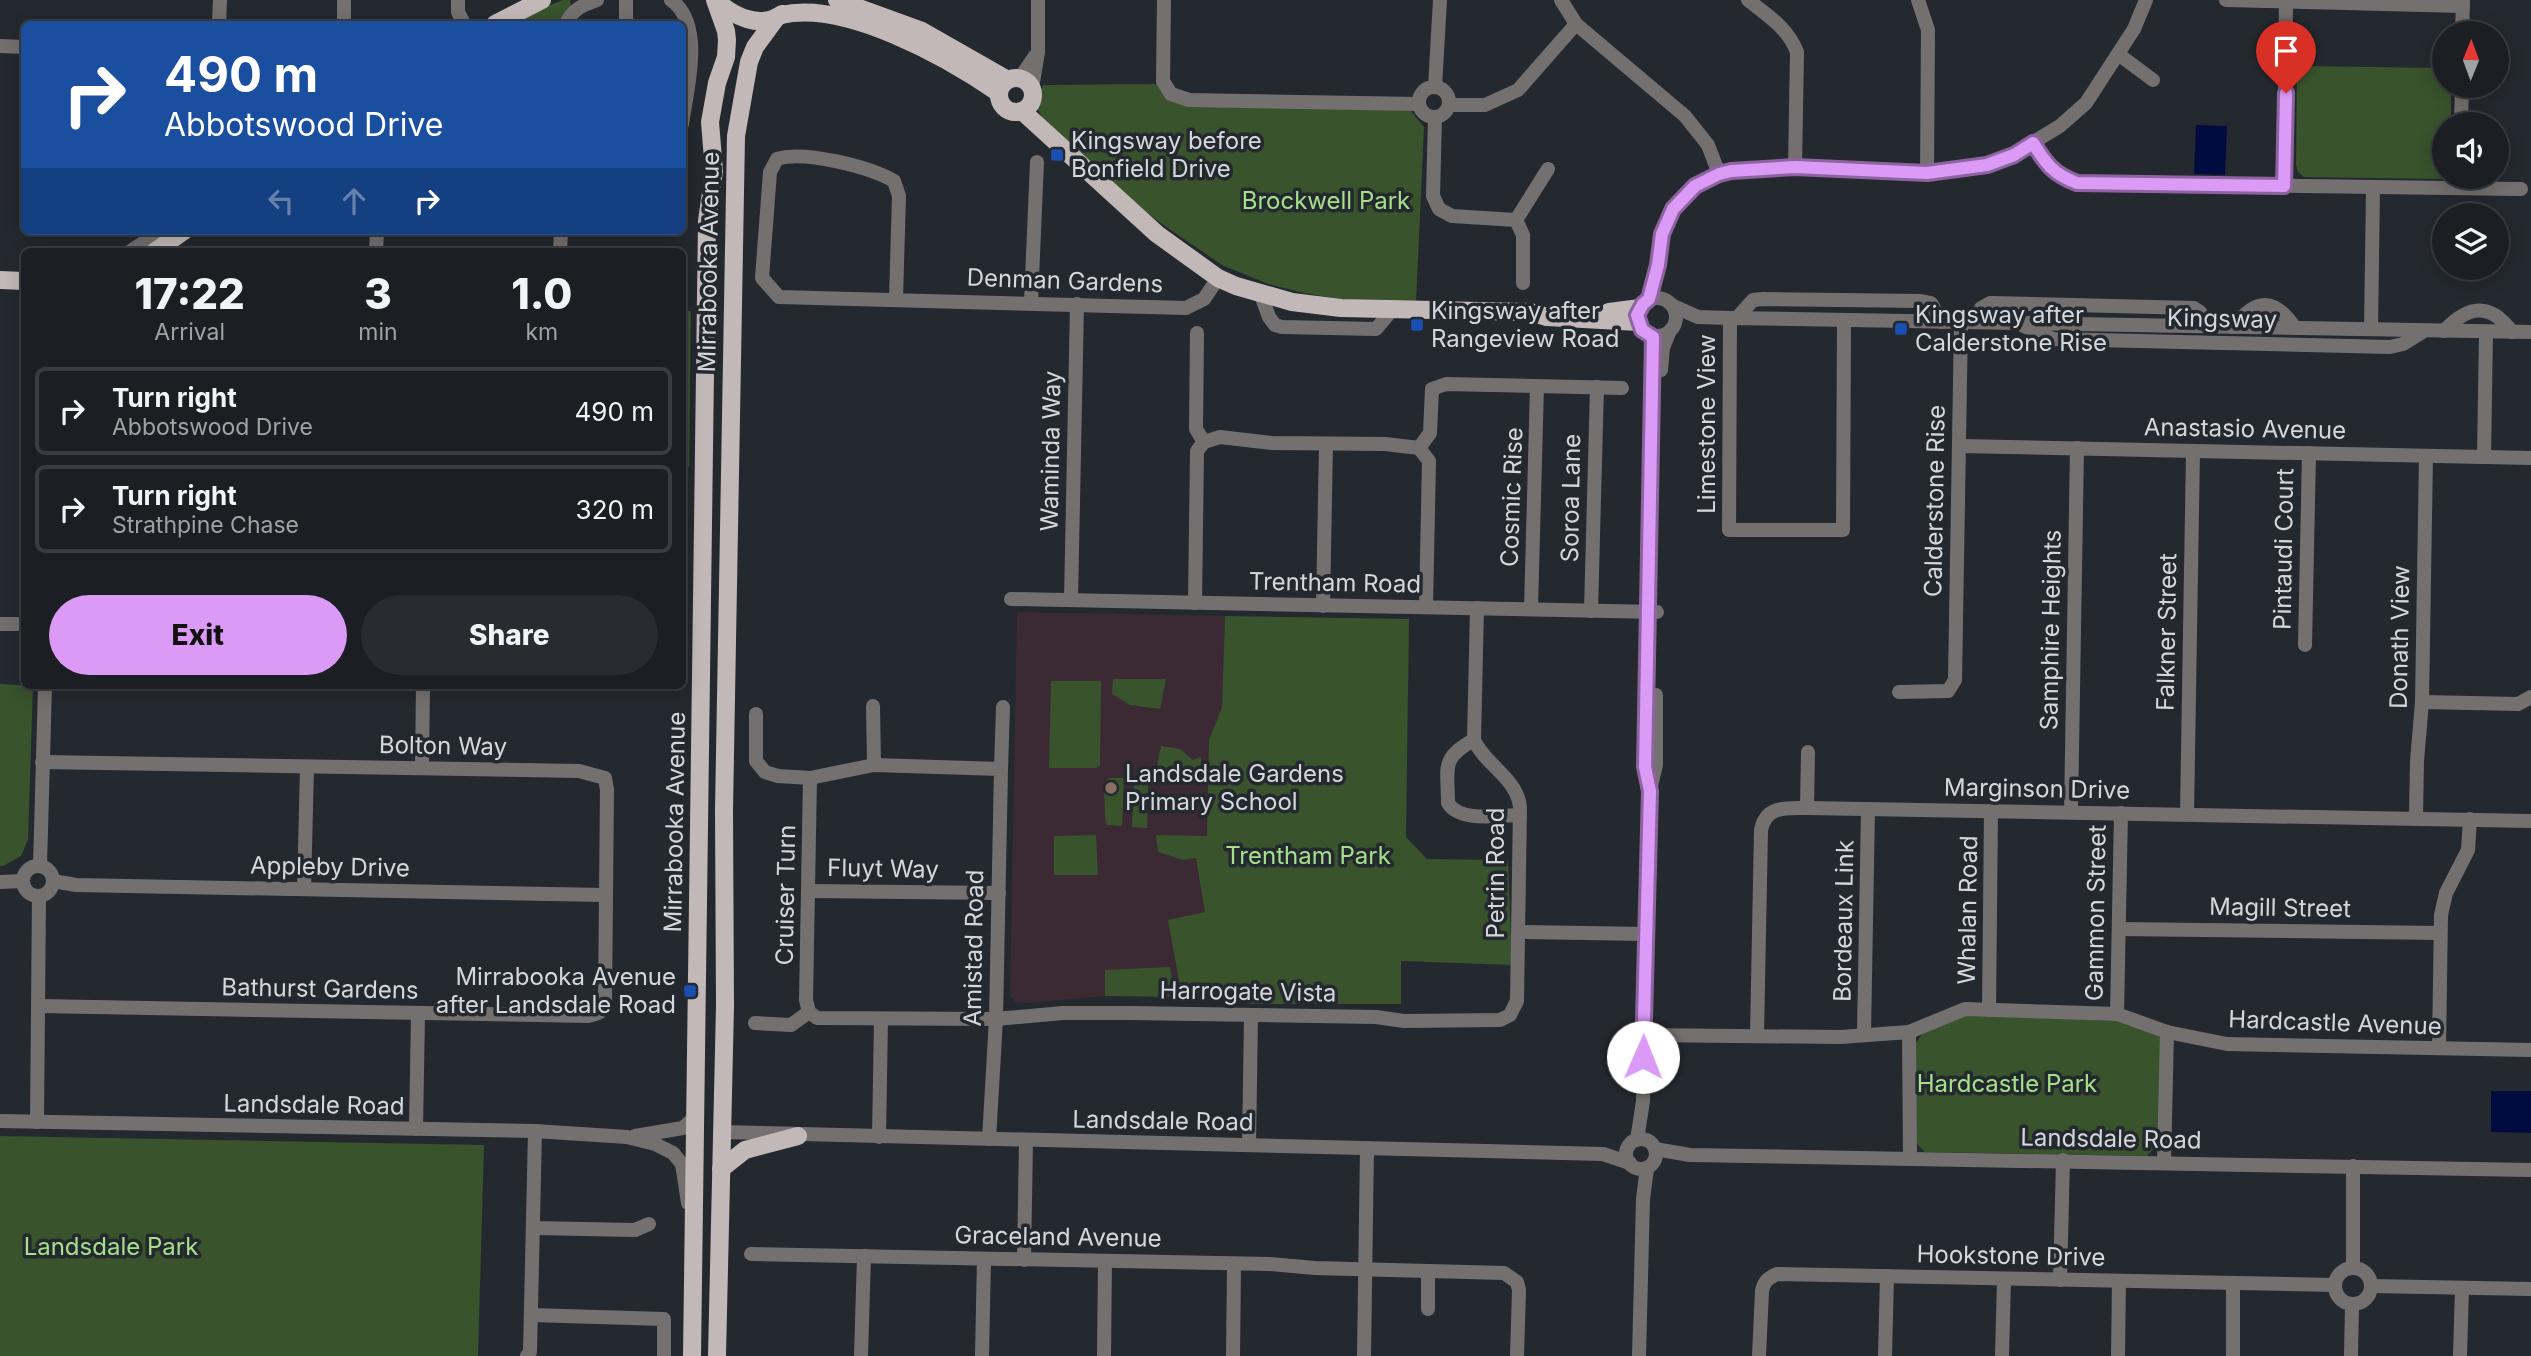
<!DOCTYPE html>
<html lang="en">
<head>
<meta charset="utf-8">
<style>
  :root { --surface:#1b1f23; --page:#282c30; --text:#f1f3f6; --muted:#a0a2a6; --line:#393d41; --accent:#da9af6 }
  body { margin:0; font-family:Inter,sans-serif; background:var(--page); color:var(--text); height:100vh; display:flex; flex-direction:column; font-size:26px; white-space:nowrap }
  * { box-sizing:border-box; margin:0 }
  p { font-size:23px; color:var(--muted) }
  .icon { flex:none; width:38px; height:38px; fill:none; stroke:currentColor; stroke-width:2; stroke-linecap:round; stroke-linejoin:round }
  .map { position:relative; flex:1; overflow:hidden }
  .panel { position:absolute; left:21px; top:248px; width:665px; height:441px; display:flex; flex-direction:column; background:var(--surface); border-radius:10px; box-shadow:0 4px 18px #0003,0 0 0 2px var(--line) }
  .panel>* { flex:none }
  .hud { position:absolute; left:21px; top:21px; width:665px; height:214px; border-radius:10px; box-shadow:0 4px 18px #0003,0 0 0 2px var(--line); background:#1a4fa0; color:#fff; overflow:hidden }
  .needle { width:46px; rotate:1deg }
  .controls { position:absolute; left:2432px; top:21px; display:grid; gap:14px }
  .controls a { display:grid; place-items:center; width:77px; height:77px; border-radius:50%; background:var(--surface); box-shadow:0 4px 18px #0003,0 0 0 2px var(--line); font-size:35px }
  .pin { position:absolute; display:grid; place-items:center; width:60px; height:60px; color:#fff; margin:-72px -30px; border-radius:50% 50% 50% 0; rotate:-45deg; box-shadow:0 0 7px #0007 }
  .pin .icon { rotate:45deg }
  .me { position:absolute; width:77px; margin:-38px; rotate:1deg; stroke-linejoin:round; filter:drop-shadow(0 0 5px #0008) }
  .turn { display:flex; align-items:center; gap:24px; height:147px; padding:0 28px; font-size:32px }
  .turn .icon { width:91px; height:91px; stroke-width:2.5 }
  .turn b { display:block; font-size:49px; line-height:60px }
  .lanes { display:flex; align-items:center; height:66px; padding:0 28px; background:#0003; justify-content:center; gap:35px; direction:ltr }
  .lanes .off { opacity:.35 }
  .eta { display:flex; justify-content:space-evenly; align-items:center; height:119px; text-align:center }
  .eta b { font-size:42px; font-weight:800; line-height:49px }
  .primary-button { display:flex; gap:14px; margin-top:auto; padding:14px 28px }
  .primary-button a { flex:1; height:80px; border-radius:42px; background:var(--accent); color:#111; font-size:28px; font-weight:800; line-height:80px; text-align:center }
  .primary-button a+a { background:var(--page); color:var(--text) }
  ul { padding:0; list-style:none }
  li { display:flex; align-items:center; gap:21px; height:88px; margin:0 14px 10px; padding:0 14px; border:4px solid var(--line); border-radius:10px }
  li div { flex:1 }
  li b { display:block; font-size:26px }
  li em { font-style:normal }
  .map>svg:first-child { display:block }
</style>
</head>
<body>
<div class="map">
<svg width="2531" height="1356" viewBox="0 0 2531 1356">
  <rect width="100%" height="100%" fill="#24292f"/>
  <!-- education -->
  <polygon fill="#3b2a33" points="1017,612 1225,616 1222,707 1209,740 1235,931 1248,1004 1175,997 1117,995 1028,1003 1015,1002 1010,996"/>
  <!-- green -->
  <g fill="#39532d">
    <polygon points="563,0 570,0 571,8 564,24 504,24"/>
    <polygon points="2297,66 2445,68 2445,86 2451,86 2451,124 2445,124 2445,176 2440,179 2304,177 2298,172 2296,165"/>
    <polygon points="1164,84 1171,94 1410,110 1424,127 1416,302 1340,299 1304,293 1268,284 1222,265 1162,224 1056,143 1036,106 1043,85"/>
    <polygon points="683,311 691,311 689,467 682,467"/>
    <polygon points="1225,616 1409,619 1406,837 1427,859 1508,860 1512,965 1401,961 1401,1004 1248,1004 1245,987 1182,998 1168,920 1205,912 1196,858 1183,860 1158,852 1156,835 1207,836 1209,740 1222,707"/>
    <polygon points="1113,679 1166,679 1160,709 1130,705 1112,694"/>
    <polygon points="1051,681 1101,681 1100,765 1096,768 1049,768"/>
    <polygon points="0,684 33,686 28,840 21,856 3,866 0,866"/>
    <polygon points="1161,746 1180,749 1193,760 1201,757 1201,773 1156,771"/>
    <polygon points="1109,778 1124,778 1122,826 1107,825 1105,818 1104,784"/>
    <polygon points="1134,780 1148,780 1147,828 1132,827"/>
    <polygon points="1096,835 1098,875 1054,875 1054,836"/>
    <polygon points="1170,967 1175,997 1105,996 1105,970"/>
    <polygon points="1957,1015 2116,1021 2159,1036 2161,1041 2159,1143 2147,1156 1925,1152 1915,1142 1916,1043 1924,1031"/>
    <polygon points="0,1136 484,1145 478,1356 0,1356"/>
  </g>
  <!-- water -->
  <g fill="#000c40">
    <polygon points="2196,125 2227,126 2225,175 2194,174"/>
    <polygon points="2491,1091 2531,1091 2531,1133 2491,1132"/>
  </g>
  <g fill="none" stroke-linecap="round" stroke-linejoin="round">
    <!-- minor -->
    <g stroke="#757070" stroke-width="14">
      <polyline points="458,0 458,12 464,24"/>
      <path d="M 671,0 C 705,24 687,89 682,124"/>
      <polyline points="1164,0 1163,81 1171,94 1189,100 1419,104"/>
      <polyline points="1561,0 1576,24 1685,116 1708,145 1719,174"/>
      <path d="M 1748,0 C 1767,15 1788,28 1797,52 L 1795,167"/>
      <polyline points="1918,0 1928,30 1927,173"/>
      <polyline points="2226,0 2463,6"/>
      <polyline points="219,24 220,0"/>
      <polyline points="344,24 344,0"/>
      <path d="M 566,24 C 572,10 582,5 597,0"/>
      <polyline points="626,24 626,0"/>
      <polyline points="2462,33 2463,0"/>
      <polyline points="0,46 24,47"/>
      <polyline points="2118,54 2153,80"/>
      <polyline points="1020,78 1035,56"/>
      <polyline points="1435,87 1440,0"/>
      <circle cx="1434" cy="102" r="15"/>
      <polyline points="1032,88 1038,52 1038,0"/>
      <polyline points="1449,105 1485,105 1518,90 1576,24"/>
      <polyline points="1435,117 1433,196 1439,209 1452,216 1516,220"/>
      <polyline points="2461,124 2462,86"/>
      <path d="M 2033,143 C 2046,164 2053,174 2077,183 L 2521,189"/>
      <polyline points="2284,185 2286,0"/>
      <polyline points="1516,220 1523,235 1523,283"/>
      <polyline points="1516,220 1548,169"/>
      <polyline points="129,252 161,231"/>
      <polyline points="376,252 377,231"/>
      <polyline points="560,252 561,231"/>
      <polyline points="1261,295 1269,317 1275,325 1282,327 1376,329 1392,310"/>
      <circle cx="1657" cy="317" r="19"/>
      <path d="M 896,299 L 899,196 L 894,181 C 870,167 804,150 777,159 L 770,172 L 762,278 L 779,297 L 1186,308 L 1204,299 L 1218,278"/>
      <polyline points="1649,299 1659,265 1662,234 1673,209 1695,185 1719,174 1731,171 1795,167 1927,173 1987,165 2014,154 2060,126 2086,103 2134,29 2146,0"/>
      <polyline points="1031,302 1037,162"/>
      <polyline points="1673,306 1698,317 1730,318 2531,332"/>
      <polyline points="1730,318 1729,530 1843,530 1844,320"/>
      <polyline points="1737,318 1753,300 1763,299 1921,301 1931,303 1942,322"/>
      <polyline points="1976,322 1981,308 1990,303 2194,308 2200,312 2209,326"/>
      <polyline points="2024,326 2053,339 2390,347 2403,344 2424,331"/>
      <path d="M 2234,327 C 2256,297 2275,298 2295,328"/>
      <polyline points="2371,329 2373,188"/>
      <path d="M 2444,331 C 2468,305 2490,302 2512,332"/>
      <polyline points="1197,333 1196,429 1204,442"/>
      <polyline points="1661,370 1663,348 1669,333"/>
      <polyline points="1959,446 2531,458"/>
      <polyline points="1419,448 1430,433 1432,389 1446,384 1622,388"/>
      <polyline points="2484,457 2486,332"/>
      <polyline points="1011,599 1657,612"/>
      <polyline points="1071,600 1077,304"/>
      <polyline points="1195,603 1197,451 1204,442 1220,437 1272,443 1385,444 1419,448 1429,461 1426,607"/>
      <polyline points="1323,606 1326,444"/>
      <polyline points="1531,609 1537,386"/>
      <polyline points="1591,611 1597,387"/>
      <polyline points="0,624 24,624"/>
      <polyline points="2305,645 2309,453"/>
      <polyline points="1899,692 1948,691 1955,680 1961,322"/>
      <polyline points="2422,702 2518,704 2531,697"/>
      <polyline points="873,706 874,765"/>
      <polyline points="756,714 756,761 765,772 778,776 810,778 874,765 1001,769 996,1019 989,1139"/>
      <path d="M 1474,740 C 1440,758 1448,768 1448,803 C 1460,823 1500,815 1520,815"/>
      <polyline points="422,767 423,686"/>
      <polyline points="1001,769 1003,707"/>
      <path d="M 810,778 L 806,1000 L 809,1012 L 817,1018 L 996,1019 L 1063,1013 L 1130,1013 L 1376,1017 L 1404,1021 L 1500,1020 L 1510,1015 L 1517,1001 L 1520,807 C 1517,778 1485,765 1474,740 L 1477,608"/>
      <polyline points="1651,786 1656,765 1656,695"/>
      <polyline points="1807,808 1808,752"/>
      <polyline points="2071,812 2077,448"/>
      <polyline points="2187,814 2193,451"/>
      <polyline points="2416,818 2417,761 2422,702 2426,456"/>
      <polyline points="40,866 45,686"/>
      <circle cx="38" cy="881" r="15"/>
      <polyline points="53,881 76,885 606,895"/>
      <polyline points="0,882 23,881"/>
      <polyline points="304,889 307,767"/>
      <polyline points="809,891 999,893"/>
      <polyline points="2119,929 2440,933"/>
      <polyline points="1519,932 1646,934"/>
      <path d="M 39,1006 L 588,1016 C 597,1014 605,1012 605,1002 L 607,790 L 605,778 L 579,771 L 42,762"/>
      <polyline points="1989,1010 1991,811"/>
      <polyline points="2117,1014 2121,813"/>
      <polyline points="755,1023 791,1025 809,1012"/>
      <polyline points="1909,1032 1910,1158"/>
      <polyline points="1864,1034 1868,809"/>
      <polyline points="1643,1035 1841,1037 1909,1032 1965,1009 2117,1014 2167,1032 2227,1044 2531,1050"/>
      <path d="M 1757,1036 L 1761,830 C 1766,805 1787,808 1807,808 L 2531,821"/>
      <polyline points="2439,1048 2441,915 2446,893 2468,850 2470,819"/>
      <polyline points="0,1121 535,1131 627,1137 655,1144 673,1153 682,1164 688,1203"/>
      <polyline points="37,1122 39,896"/>
      <polyline points="416,1129 418,1014"/>
      <polyline points="722,1132 1603,1154 1630,1163"/>
      <polyline points="635,1136 683,1128 695,1117"/>
      <polyline points="879,1137 881,1019"/>
      <circle cx="1641" cy="1154" r="15"/>
      <polyline points="1637,1140 1643,1101 1649,791 1645,767 1653,337"/>
      <polyline points="1249,1145 1251,1016"/>
      <polyline points="1655,1149 1690,1155 2531,1170"/>
      <polyline points="2164,1162 2167,1032"/>
      <polyline points="533,1228 635,1230 649,1224"/>
      <polyline points="751,1254 1269,1264 1315,1268 1504,1273 1517,1282 1519,1290 1517,1356"/>
      <polyline points="1024,1260 1026,1140"/>
      <circle cx="2353" cy="1286" r="18"/>
      <polyline points="2353,1268 2353,1166"/>
      <polyline points="2060,1280 2063,1160"/>
      <polyline points="2371,1286 2531,1289"/>
      <polyline points="1428,1309 1428,1271"/>
      <polyline points="531,1315 664,1319 664,1356"/>
      <polyline points="527,1356 530,1352 535,1131"/>
      <polyline points="861,1356 864,1256"/>
      <polyline points="982,1356 984,1259"/>
      <polyline points="1104,1356 1105,1261"/>
      <polyline points="1233,1356 1234,1264"/>
      <polyline points="1364,1356 1367,1148"/>
      <polyline points="1639,1356 1643,1199 1647,1168"/>
      <path d="M 1759,1356 L 1762,1291 C 1764,1281 1768,1278 1777,1274 L 2335,1285"/>
      <polyline points="1885,1356 1887,1276"/>
      <polyline points="2002,1356 2004,1279"/>
      <polyline points="2118,1356 2119,1281"/>
      <polyline points="2233,1356 2233,1283"/>
      <polyline points="2351,1356 2352,1304"/>
      <polyline points="2460,1356 2462,1288"/>
    </g>
    <!-- major -->
    <g stroke="#c2b8b8" stroke-width="18">
      <path d="M 716,0 C 732,16 761,30 782,14"/>
      <polyline points="837,0 922,31 1008,80"/>
      <path d="M 781,15 C 845,0 947,57 999,93"/>
      <polyline points="495,24 542,0"/>
      <circle cx="1016" cy="95" r="17"/>
      <polyline points="1022,111 1157,234 1218,278 1236,286 1292,302 1341,308 1530,312 1547,317 1638,322"/>
      <polyline points="154,252 184,231"/>
      <polyline points="0,280 24,281"/>
      <polyline points="1609,312 1640,308"/>
      <polyline points="721,1169 745,1150 798,1136"/>
      <polyline points="692,1356 707,221 714,171 710,122 717,83 726,57 727,40 726,31 715,0"/>
      <polyline points="717,1356 725,1006 724,810 736,136 749,62 755,47 777,17"/>
    </g>
  </g>
  <g fill="none" stroke-linecap="round" stroke-linejoin="round">
    <defs>
      <path id="route" d="M 1643,1057 L 1650,791 L 1645,767 L 1653,337 L 1642,330 L 1637,315 L 1643,304 L 1649,299 L 1658,265 L 1662,234 L 1673,209 L 1695,186 L 1719,174 L 1731,171 L 1795,167 L 1927,173 L 1987,165 L 2014,155 L 2033,143 C 2046,164 2053,174 2077,183 L 2284,186 L 2286,93"/>
    </defs>
    <!-- route casing -->
    <use href="#route" stroke="#8e64a0" stroke-width="18"/>
    <!-- route -->
    <use href="#route" stroke="#da9af6" stroke-width="12"/>
  </g>
  <!-- markers -->
  <g fill="#1a4fb4" stroke="#24292f" stroke-width="2.5">
    <rect x="1050" y="148" width="14" height="14" rx="3.5"/>
    <rect x="1410" y="318" width="14" height="14" rx="3.5"/>
    <rect x="1894" y="322" width="14" height="14" rx="3.5"/>
    <rect x="683" y="984" width="14" height="14" rx="3.5"/>
  </g>
  <circle fill="#8d6e63" stroke="#24292f" stroke-width="2.5" cx="1111" cy="788" r="7"/>
  <g text-anchor="middle" stroke-width="7" stroke-linejoin="round" paint-order="stroke">
    <!-- poi labels -->
    <g font-size="24" fill="#d4d8dc" stroke="#24292f" text-anchor="start">
      <text x="1071" y="149">Kingsway before<tspan x="1071" dy="28">Bonfield Drive</tspan></text>
      <text x="1431" y="319">Kingsway after<tspan x="1431" dy="28">Rangeview Road</tspan></text>
      <text x="1915" y="323">Kingsway after<tspan x="1915" dy="28">Calderstone Rise</tspan></text>
      <text x="1125" y="782">Landsdale Gardens<tspan x="1125" dy="28">Primary School</tspan></text>
      <text x="676" y="985" text-anchor="end">Mirrabooka Avenue<tspan x="676" dy="28">after Landsdale Road</tspan></text>
    </g>
    <!-- park labels -->
    <g font-size="24" fill="#a5e089" stroke="#24292f">
      <text x="1326" y="209">Brockwell Park</text>
      <text x="1308" y="864">Trentham Park</text>
      <text x="2007" y="1092">Hardcastle Park</text>
      <text x="111" y="1255">Landsdale Park</text>
    </g>
    <!-- street labels -->
    <g font-size="24" fill="#d4d8dc" stroke="#24292f">
      <text transform="translate(709 262) rotate(-89)" y="8">Mirrabooka Avenue</text>
      <text transform="translate(1065 281) rotate(2)" y="8">Denman Gardens</text>
      <text transform="translate(2222 319) rotate(1)" y="8">Kingsway</text>
      <text transform="translate(1707 424) rotate(-90)" y="8">Limestone View</text>
      <text transform="translate(2245 429) rotate(1)" y="8">Anastasio Avenue</text>
      <text transform="translate(1051 451) rotate(-89)" y="8">Waminda Way</text>
      <text transform="translate(1512 497) rotate(-88)" y="8">Cosmic Rise</text>
      <text transform="translate(1571 498) rotate(-89)" y="8">Soroa Lane</text>
      <text transform="translate(1935 501) rotate(-89)" y="8">Calderstone Rise</text>
      <text transform="translate(2284 549) rotate(-89)" y="8">Pintaudi Court</text>
      <text transform="translate(1335 583) rotate(1)" y="8">Trentham Road</text>
      <text transform="translate(2051 630) rotate(-89)" y="8">Samphire Heights</text>
      <text transform="translate(2167 632) rotate(-89)" y="8">Falkner Street</text>
      <text transform="translate(2400 637) rotate(-89)" y="8">Donath View</text>
      <text transform="translate(443 746) rotate(1)" y="8">Bolton Way</text>
      <text transform="translate(2037 789) rotate(1)" y="8">Marginson Drive</text>
      <text transform="translate(675 822) rotate(-89)" y="8">Mirrabooka Avenue</text>
      <text transform="translate(330 867) rotate(1)" y="8">Appleby Drive</text>
      <text transform="translate(883 869) rotate(1)" y="8">Fluyt Way</text>
      <text transform="translate(1496 873) rotate(-90)" y="8">Petrin Road</text>
      <text transform="translate(786 895) rotate(-89)" y="8">Cruiser Turn</text>
      <text transform="translate(2280 908) rotate(1)" y="8">Magill Street</text>
      <text transform="translate(1968 910) rotate(-89)" y="8">Whalan Road</text>
      <text transform="translate(2096 913) rotate(-89)" y="8">Gammon Street</text>
      <text transform="translate(1844 921) rotate(-89)" y="8">Bordeaux Link</text>
      <text transform="translate(974 948) rotate(-89)" y="8">Amistad Road</text>
      <text transform="translate(320 989) rotate(1)" y="8">Bathurst Gardens</text>
      <text transform="translate(1248 992) rotate(1)" y="8">Harrogate Vista</text>
      <text transform="translate(2335 1023) rotate(2)" y="8">Hardcastle Avenue</text>
      <text transform="translate(314 1105) rotate(1)" y="8">Landsdale Road</text>
      <text transform="translate(1163 1121) rotate(1)" y="8">Landsdale Road</text>
      <text transform="translate(2111 1139) rotate(1)" y="8">Landsdale Road</text>
      <text transform="translate(1058 1237) rotate(1)" y="8">Graceland Avenue</text>
      <text transform="translate(2011 1256) rotate(1)" y="8">Hookstone Drive</text>
    </g>
  </g>
</svg>
<div class="controls">
<a><svg class="needle" viewBox="-14 -14 28 28"><path d="M0-13l5 13h-10z" fill="#e53935"/><path d="M0 13l5-13h-10z" fill="#a0a2a6"/></svg></a>
<a><svg class="icon" aria-label="sound" viewBox="0 0 24 24"><path d="M4 9h4l5-4v14l-5-4H4zM17 9q2 3 0 6"/></svg></a>
<a><svg class="icon" aria-label="layers" viewBox="0 0 24 24"><path d="M12 4l9 5-9 5-9-5zM3 14l9 5 9-5"/></svg></a>
</div>
<div class="pin" style="left:2286px;top:93px;background:#d93025"><svg class="icon" aria-label="arrive" viewBox="0 0 24 24"><path d="M6 21V4h12l-3 4 3 4H6"/></svg></div>
<svg class="me" style="left:1643px;top:1057px" viewBox="-20 -20 40 40"><circle r="19" fill="#fff"/><path d="M0-13L10 11 0 6-10 11z" fill="#da9af6"/></svg>
<div class="hud">
<div class="turn"><svg class="icon" aria-label="right" viewBox="0 0 24 24"><path d="M7 20v-9h11M14 6l5 5-5 5"/></svg><div><b>490 m</b>Abbotswood Drive</div></div>
<div class="lanes"><svg class="icon off" aria-label="left" viewBox="0 0 24 24"><path d="M17 20v-9H6M10 6l-5 5 5 5"/></svg><svg class="icon off" aria-label="ahead" viewBox="0 0 24 24"><path d="M12 20V5M6 11l6-6 6 6"/></svg><svg class="icon" aria-label="right" viewBox="0 0 24 24"><path d="M7 20v-9h11M14 6l5 5-5 5"/></svg></div>
</div>
<section class="panel">
<div class="eta">
<div><b>17:22</b><p>Arrival</p></div>
<div><b>3</b><p>min</p></div>
<div><b>1.0</b><p>km</p></div>
</div>
<ul>
<li><svg class="icon" aria-label="right" viewBox="0 0 24 24"><path d="M7 20v-9h11M14 6l5 5-5 5"/></svg><div><b>Turn right</b><p>Abbotswood Drive</p></div><em>490 m</em></li>
<li><svg class="icon" aria-label="right" viewBox="0 0 24 24"><path d="M7 20v-9h11M14 6l5 5-5 5"/></svg><div><b>Turn right</b><p>Strathpine Chase</p></div><em>320 m</em></li>
</ul>
<div class="primary-button"><a>Exit</a><a>Share</a></div>
</section>
</div>
</body>
</html>
